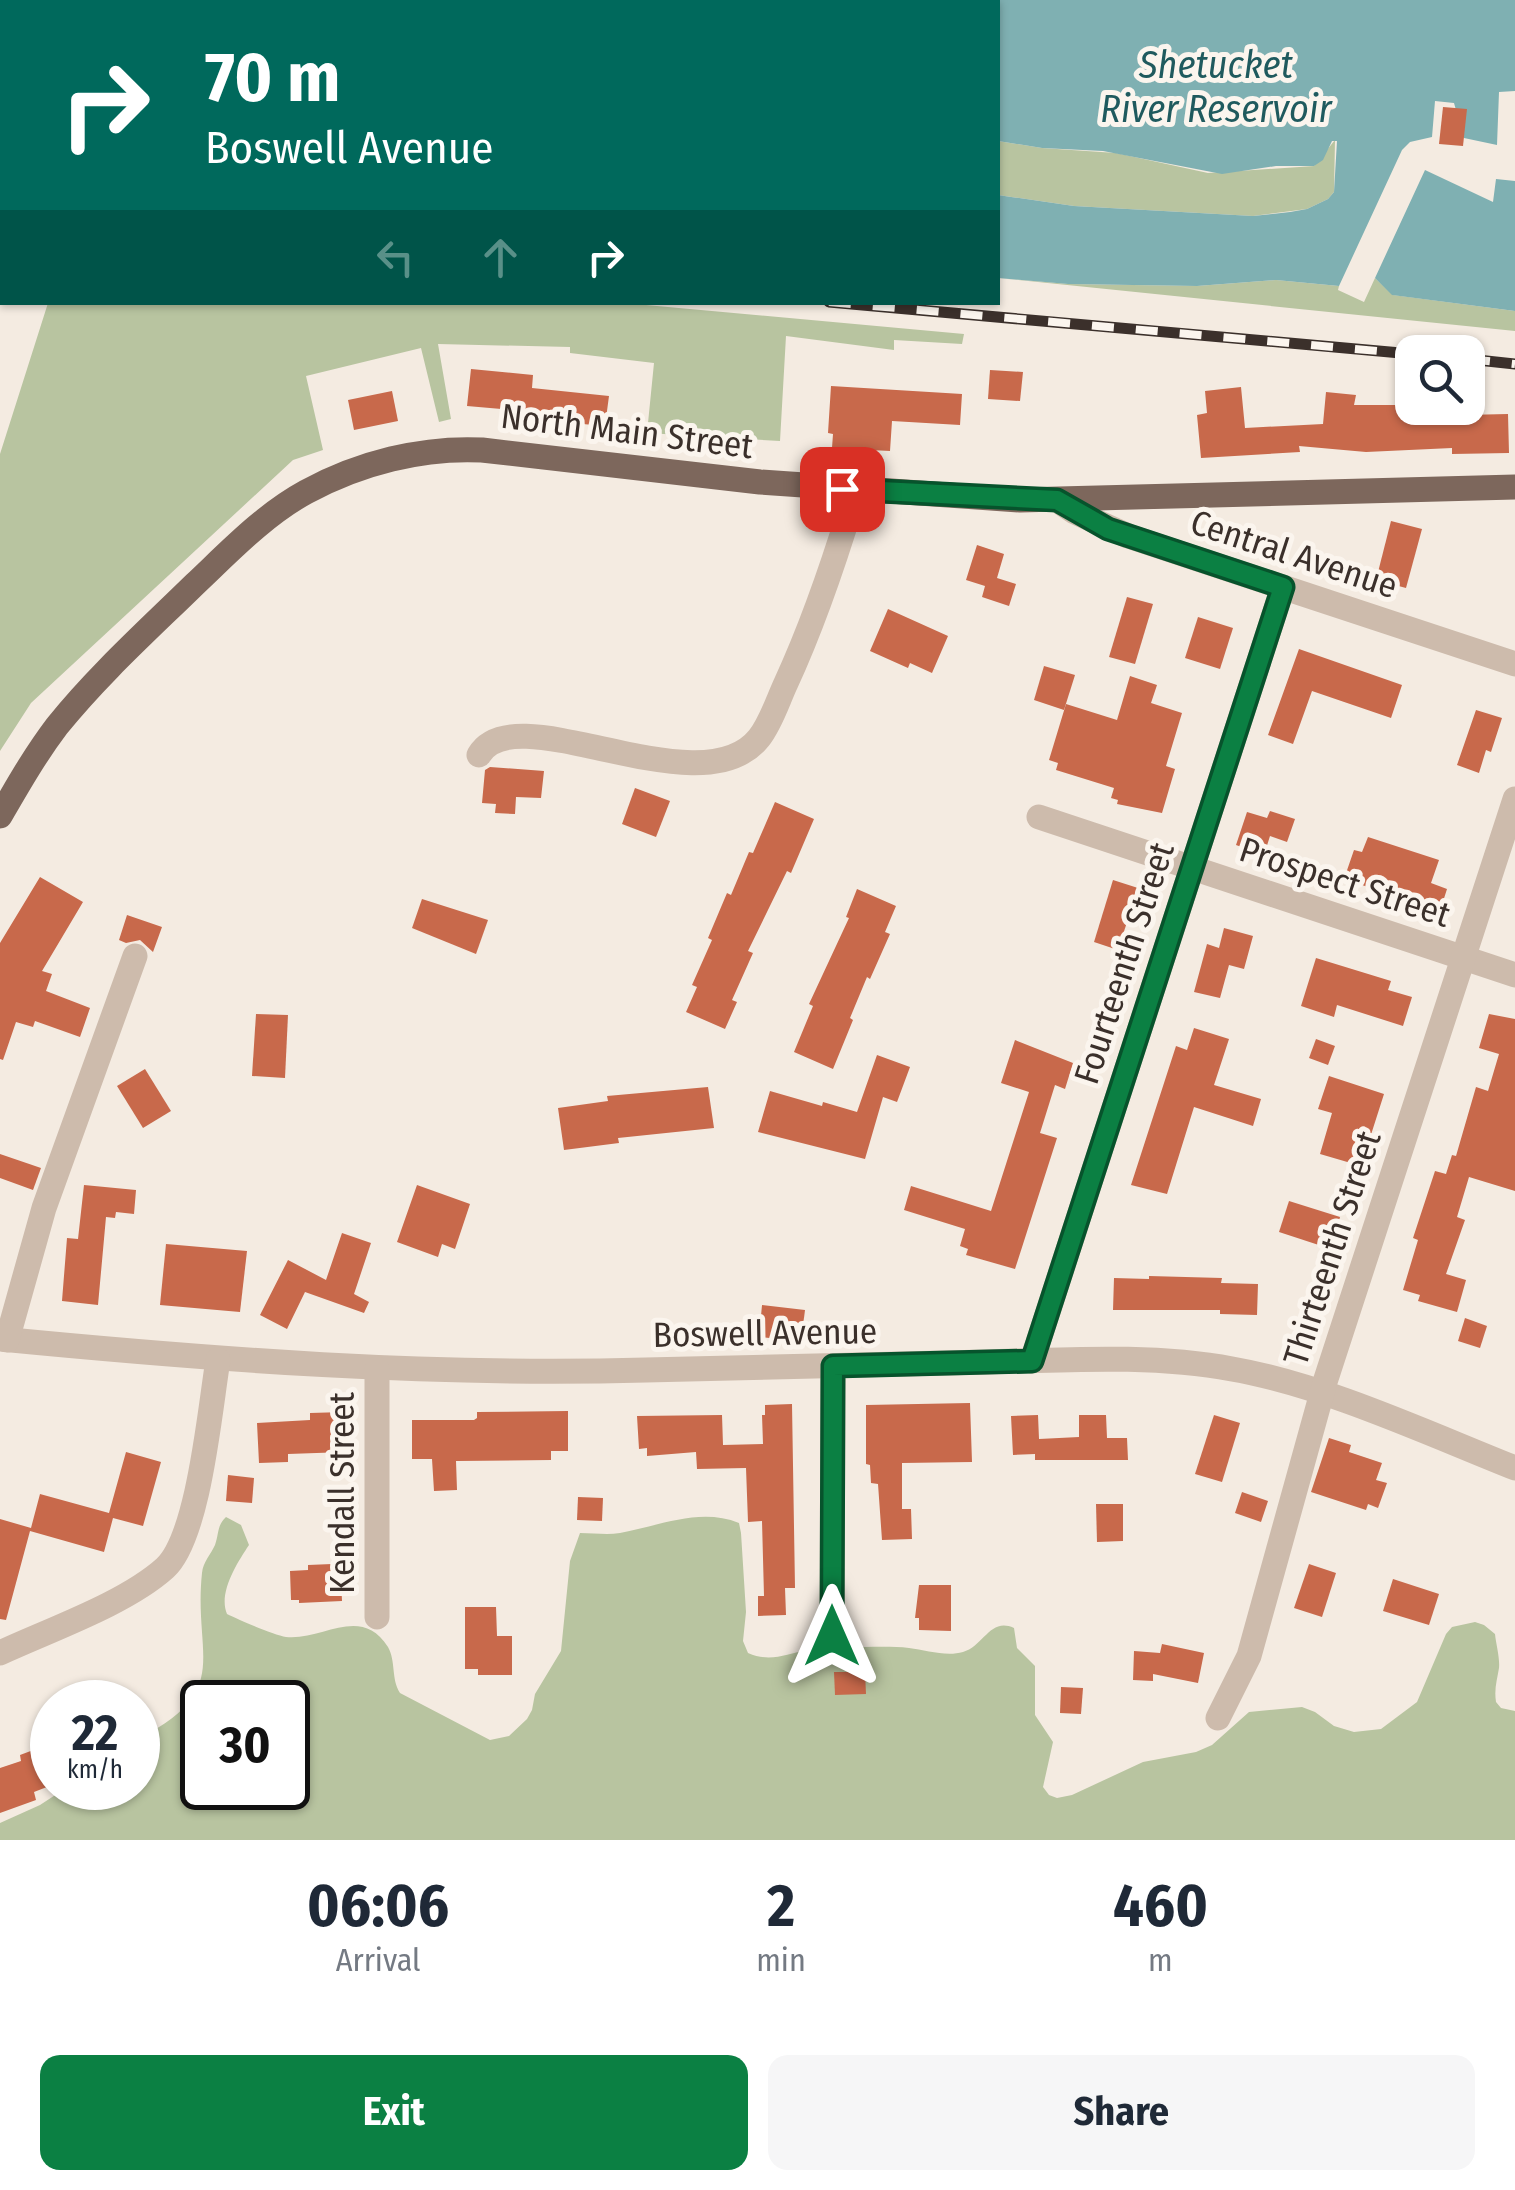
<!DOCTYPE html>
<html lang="en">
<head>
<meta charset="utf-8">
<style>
  :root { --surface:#fff; --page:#f6f6f7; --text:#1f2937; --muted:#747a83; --accent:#0b8043 }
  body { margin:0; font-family:"Fira Sans Condensed",sans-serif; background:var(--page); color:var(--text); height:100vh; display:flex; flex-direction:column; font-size:38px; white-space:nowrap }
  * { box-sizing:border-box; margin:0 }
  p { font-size:32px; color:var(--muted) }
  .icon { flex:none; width:55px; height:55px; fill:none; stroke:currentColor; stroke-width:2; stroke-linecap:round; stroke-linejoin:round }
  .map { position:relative; height:1840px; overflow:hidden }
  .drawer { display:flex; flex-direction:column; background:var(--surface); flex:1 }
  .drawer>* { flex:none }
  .banner { position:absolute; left:0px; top:0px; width:1000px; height:305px; box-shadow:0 2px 8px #0004; background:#00695c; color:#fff; overflow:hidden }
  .fabs { position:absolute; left:1395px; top:335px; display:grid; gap:20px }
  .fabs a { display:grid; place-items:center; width:90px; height:90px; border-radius:20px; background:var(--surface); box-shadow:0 2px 8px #0004; font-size:50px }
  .speed { position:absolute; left:30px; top:1680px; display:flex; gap:20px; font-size:50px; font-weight:700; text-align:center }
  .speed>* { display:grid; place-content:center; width:130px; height:130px; border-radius:50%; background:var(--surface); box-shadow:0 2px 8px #0004; line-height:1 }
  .speed small { font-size:25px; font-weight:400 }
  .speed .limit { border:5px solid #111; border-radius:15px; background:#fff; color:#111 }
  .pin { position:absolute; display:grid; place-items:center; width:85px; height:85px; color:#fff; margin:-42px; border-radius:20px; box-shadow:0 5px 15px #0006 }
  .me { position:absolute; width:110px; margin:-55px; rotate:0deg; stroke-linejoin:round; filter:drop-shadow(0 0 8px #0008) }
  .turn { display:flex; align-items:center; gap:35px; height:210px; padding:0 40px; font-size:45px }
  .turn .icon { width:130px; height:130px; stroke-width:2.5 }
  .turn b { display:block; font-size:70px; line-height:85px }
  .lanes { display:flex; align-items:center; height:95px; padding:0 40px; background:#0003; justify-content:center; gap:50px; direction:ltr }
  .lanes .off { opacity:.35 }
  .eta { display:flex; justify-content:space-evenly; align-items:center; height:170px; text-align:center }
  .eta b { font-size:60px; font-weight:700; line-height:70px }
  .action { display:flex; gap:20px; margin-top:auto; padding:20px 40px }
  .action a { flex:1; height:115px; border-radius:20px; background:var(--accent); color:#fff; font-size:40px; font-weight:700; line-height:115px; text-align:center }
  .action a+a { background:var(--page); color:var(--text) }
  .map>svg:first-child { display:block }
</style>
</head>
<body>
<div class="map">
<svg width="1515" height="1840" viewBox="0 0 1515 1840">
  <rect width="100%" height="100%" fill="#f4ebe1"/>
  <!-- green -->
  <g fill="#b8c4a0" fill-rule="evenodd">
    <polygon points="998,141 1042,148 1116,153 1208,173 1314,166 1335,140 1334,192 1328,199 1307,209 1253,216 1074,206 998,195"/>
    <polygon points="998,278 1068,284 1197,286 1276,280 1339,286 1338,290 1364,302 1375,278 1393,295 1515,311 1515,331"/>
    <polygon points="613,302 964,334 962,344 894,340 894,350 786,336 780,441 647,433 654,363 570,353 570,347 438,344 451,419 439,422 421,348 306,376 323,450 293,460 31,703 0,751 0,454 48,303"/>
    <path d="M 226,1517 L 241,1525 L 249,1545 C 237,1563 218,1593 227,1614 C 239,1620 274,1635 286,1637 C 322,1641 361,1604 388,1647 C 396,1661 391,1679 400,1693 L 490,1740 L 509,1736 L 527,1719 L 532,1710 L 535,1694 L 561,1651 L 570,1561 L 580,1533 C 594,1533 607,1535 620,1533 C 659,1526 700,1507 739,1523 L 741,1533 L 746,1612 L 743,1641 L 748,1653 C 771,1663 785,1654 808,1650 C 820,1648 834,1648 847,1648 C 866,1647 890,1646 909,1648 C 926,1650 946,1657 963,1652 C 984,1646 990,1617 1014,1628 L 1017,1648 L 1035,1666 L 1035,1715 L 1053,1742 L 1043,1787 L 1049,1795 L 1057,1798 L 1072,1795 L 1143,1762 L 1196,1752 L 1212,1745 L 1249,1712 L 1302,1707 L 1315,1712 L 1334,1726 L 1354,1732 L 1381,1729 L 1417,1702 L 1446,1634 L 1452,1627 L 1475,1622 L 1484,1625 L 1495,1634 C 1496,1644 1500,1658 1499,1668 C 1497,1680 1494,1689 1496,1702 L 1501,1708 L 1515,1711 L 1515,1840 L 0,1840 L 0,1823 L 40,1805 L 66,1788 L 138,1788 L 138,1739 C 234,1690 193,1657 202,1573 C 203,1562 211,1554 215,1545 C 219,1534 217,1525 226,1517 ZM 202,1702 L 288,1702 L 288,1788 L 202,1788 Z"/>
  </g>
  <!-- water -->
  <g fill="#7fb0b2">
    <polygon points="56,0 1515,0 1515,91 1499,92 1497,145 1464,138 1454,103 1435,101 1432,137 1410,142 1402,150 1339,286 1276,280 1197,286 1068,284 998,278 998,195 1074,206 1253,216 1290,212 1307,209 1328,199 1334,192 1337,141 1332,141 1323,160 1314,166 1276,166 1222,174 1103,151 1042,148 998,141 998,2"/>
    <polygon points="1425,170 1493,202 1496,179 1515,181 1515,311 1392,295 1375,278"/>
  </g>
  <!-- building -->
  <g fill="#c8694b">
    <polygon points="1443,107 1467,109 1463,146 1439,144"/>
    <polygon points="471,369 533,375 532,388 609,396 605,426 560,422 561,414 467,406"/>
    <polygon points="990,370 1023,372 1020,401 988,399"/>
    <polygon points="831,386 962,394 960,425 892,421 890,451 832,448 833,434 828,433"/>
    <polygon points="1241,387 1245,428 1323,424 1326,392 1356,395 1354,405 1412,405 1419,408 1420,416 1508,414 1509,453 1452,454 1452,448 1366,452 1299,446 1300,452 1201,458 1197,415 1207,413 1205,391"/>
    <polygon points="392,391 398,421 354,430 348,400"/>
    <polygon points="1391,521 1422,529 1406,588 1376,580"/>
    <polygon points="977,545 1004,554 997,578 1016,584 1009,606 982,597 985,586 966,580"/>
    <polygon points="1127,597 1153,604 1135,664 1109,657"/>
    <polygon points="888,609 948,636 932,673 910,663 908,668 870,651"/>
    <polygon points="1198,617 1233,628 1220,669 1185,658"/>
    <polygon points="1299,649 1402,685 1391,718 1312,691 1293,744 1268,735"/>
    <polygon points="1044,666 1075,675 1064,710 1034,700"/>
    <polygon points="1130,676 1157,685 1151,703 1182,713 1166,766 1175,769 1162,813 1117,804 1118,800 1111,798 1114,788 1056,770 1058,763 1049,760 1066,704 1117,720"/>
    <polygon points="1476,710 1502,718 1491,752 1486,750 1479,773 1457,765"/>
    <polygon points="490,767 544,771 541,798 516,797 515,814 495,813 496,804 482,803 485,770"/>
    <polygon points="635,788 670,801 656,837 622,824"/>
    <polygon points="775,802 814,819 791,873 787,871 748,951 753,953 732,1000 737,1002 725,1029 686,1012 697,987 692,985 712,940 708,938 727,893 731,895 749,852 753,853"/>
    <polygon points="1270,811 1295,819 1287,842 1270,836 1264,855 1236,845 1247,812 1267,818"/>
    <polygon points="1368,837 1439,860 1431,883 1447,889 1440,911 1344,879 1354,850 1362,852"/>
    <polygon points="40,877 83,902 42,971 52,974 46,991 90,1008 80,1037 35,1021 33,1027 16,1022 3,1060 0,1059 0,943"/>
    <polygon points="1113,880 1138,888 1118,950 1094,942"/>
    <polygon points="857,889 896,906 885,932 890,934 870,979 867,977 850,1018 853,1020 833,1069 794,1052 813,1006 809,1004 849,918 846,917"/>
    <polygon points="422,899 488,920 476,954 412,928"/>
    <polygon points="127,915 162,927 153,952 140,940 126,943 119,940"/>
    <polygon points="1224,928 1253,936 1244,969 1229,965 1220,998 1194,992 1207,944 1219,948"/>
    <polygon points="1316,958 1391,981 1388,990 1412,997 1403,1026 1337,1005 1334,1017 1301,1006"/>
    <polygon points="256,1014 288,1015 285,1078 252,1076"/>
    <polygon points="1489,1014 1515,1019 1515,1191 1469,1177 1457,1217 1465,1220 1446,1274 1466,1280 1457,1312 1418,1301 1420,1295 1403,1290 1418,1240 1413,1238 1435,1171 1446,1174 1452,1155 1456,1156 1476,1087 1488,1091 1499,1054 1479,1048"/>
    <polygon points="1194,1028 1229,1039 1214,1085 1261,1099 1253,1126 1194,1107 1167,1194 1131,1185 1176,1046 1187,1050"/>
    <polygon points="1316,1039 1335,1046 1328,1065 1309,1058"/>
    <polygon points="1015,1040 1073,1063 1065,1089 1055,1085 1040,1133 1057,1138 1015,1269 966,1255 968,1249 960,1246 965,1229 904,1210 911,1186 991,1211 1029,1092 1001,1083"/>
    <polygon points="877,1055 910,1067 897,1102 883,1097 865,1159 758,1132 770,1091 822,1106 823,1102 857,1112"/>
    <polygon points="145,1069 171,1111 143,1128 117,1086"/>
    <polygon points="1329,1076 1384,1094 1361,1166 1320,1154 1332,1113 1318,1109"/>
    <polygon points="708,1087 714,1128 618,1138 619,1143 564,1150 558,1108 608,1101 607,1096"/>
    <polygon points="0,1154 41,1168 33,1190 0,1178"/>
    <polygon points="84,1185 136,1190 134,1214 116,1212 115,1218 106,1217 98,1305 62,1301 67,1238 78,1239"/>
    <polygon points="417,1185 470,1204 455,1249 442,1244 438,1257 397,1242"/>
    <polygon points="1289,1201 1340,1217 1331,1249 1279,1232"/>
    <polygon points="342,1233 371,1243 354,1294 369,1302 364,1313 305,1292 287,1329 260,1315 288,1260 326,1280"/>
    <polygon points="166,1244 247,1251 240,1312 160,1305"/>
    <polygon points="1149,1276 1222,1278 1221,1283 1258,1284 1257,1315 1220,1314 1220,1310 1113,1310 1114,1278 1149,1279"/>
    <polygon points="762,1305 805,1310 801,1341 759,1337"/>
    <polygon points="1465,1318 1487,1326 1480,1348 1458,1341"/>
    <polygon points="970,1403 972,1462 902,1463 902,1509 911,1509 912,1539 882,1540 878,1484 871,1483 870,1465 866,1464 866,1405"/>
    <polygon points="792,1404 795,1588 785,1588 786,1615 758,1616 758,1596 764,1596 762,1521 748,1522 746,1468 697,1469 696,1452 647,1456 647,1448 639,1449 637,1416 722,1415 723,1445 763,1444 762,1415 765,1415 765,1405"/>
    <polygon points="568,1411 568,1451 551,1451 551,1460 456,1461 457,1490 434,1491 432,1459 412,1459 412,1420 474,1420 477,1418 477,1412"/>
    <polygon points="344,1412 345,1452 288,1454 288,1462 259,1463 257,1423 310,1420 310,1413"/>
    <polygon points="1038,1415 1039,1439 1079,1437 1079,1415 1106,1415 1107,1438 1127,1438 1128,1460 1035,1460 1035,1454 1013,1455 1011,1416"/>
    <polygon points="1214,1415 1240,1423 1222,1482 1195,1474"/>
    <polygon points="1329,1438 1351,1445 1349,1452 1382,1463 1376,1480 1387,1483 1378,1508 1368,1504 1366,1510 1311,1492"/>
    <polygon points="126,1452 161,1462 143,1526 113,1518 104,1552 30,1531 6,1620 0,1619 0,1519 31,1528 40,1494 109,1513"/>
    <polygon points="228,1475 254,1478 252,1503 226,1501"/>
    <polygon points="1242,1492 1268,1501 1261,1522 1235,1513"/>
    <polygon points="578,1497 603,1498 602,1521 577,1520"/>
    <polygon points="1096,1504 1123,1504 1123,1541 1097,1542"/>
    <polygon points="332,1564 333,1580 341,1580 342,1601 299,1603 299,1600 291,1600 290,1571 308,1570 308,1565"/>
    <polygon points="1309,1564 1336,1573 1322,1617 1294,1608"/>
    <polygon points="1393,1579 1439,1594 1429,1625 1383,1611"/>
    <polygon points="919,1585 951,1585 951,1631 919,1630 919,1618 915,1618"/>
    <polygon points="465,1607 496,1607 497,1636 512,1636 512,1675 478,1675 478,1669 465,1669"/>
    <polygon points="1162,1644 1204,1653 1198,1683 1153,1674 1153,1681 1133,1680 1134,1651 1160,1653"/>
    <polygon points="834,1672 865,1672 866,1694 835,1695"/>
    <polygon points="1061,1687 1083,1688 1081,1714 1060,1713"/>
    <polygon points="52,1743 52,1785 34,1792 36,1800 0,1813 0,1768 21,1761 20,1755"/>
  </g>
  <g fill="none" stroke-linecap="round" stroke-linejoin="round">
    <!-- minor -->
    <g stroke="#cdbbac" stroke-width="25">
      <polyline points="1057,500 1073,511 1128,536 1515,664"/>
      <path d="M 479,755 C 515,693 701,811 759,738 C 771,723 778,700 786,683 C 815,620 836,557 856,490"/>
      <polyline points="1039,817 1515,975"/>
      <path d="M 0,1339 C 216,1360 429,1376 646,1370 C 759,1368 872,1365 985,1362 C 1066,1360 1151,1354 1232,1369 C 1324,1385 1427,1433 1515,1468"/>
      <polyline points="7,1340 44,1208 135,956"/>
      <polyline points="1032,1361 1283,587"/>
      <polyline points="377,1369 377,1617"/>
      <polyline points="832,1636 833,1366"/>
      <path d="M 0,1653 C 49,1630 125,1604 165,1568 C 199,1537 210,1408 218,1360"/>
      <polyline points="1218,1718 1249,1656 1325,1382 1515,799"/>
    </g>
    <!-- major -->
    <path stroke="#7d675c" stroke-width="25" d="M 0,816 C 18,785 35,755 57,726 C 98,675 148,630 195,584 C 230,551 264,515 306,492 C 359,463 422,447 482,450 L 760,482 L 1020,500 L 1515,487"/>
    <defs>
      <g id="rail">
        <polyline points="0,230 2,230"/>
        <polyline points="829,302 1412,354"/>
        <polyline points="1468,359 1515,364"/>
      </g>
    </defs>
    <!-- rail casing -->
    <use href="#rail" stroke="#3b302b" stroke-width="11"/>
    <!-- rail -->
    <use href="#rail" stroke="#fbf5ee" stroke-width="8" stroke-dasharray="22" stroke-linecap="butt"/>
  </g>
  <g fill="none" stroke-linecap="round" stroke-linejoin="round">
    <defs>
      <polyline id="route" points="832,1636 833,1366 1032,1361 1283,587 1108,529 1057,500 842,489"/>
    </defs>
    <!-- route casing -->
    <use href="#route" stroke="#07532c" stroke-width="25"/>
    <!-- route -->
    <use href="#route" stroke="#0b8043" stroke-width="18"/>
  </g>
  <g text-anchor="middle" stroke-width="10" stroke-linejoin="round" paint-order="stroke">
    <!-- street labels -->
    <g font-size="35" fill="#3b302b" stroke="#fbf5ee">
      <text transform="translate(627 431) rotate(7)" y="12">North Main Street</text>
      <text transform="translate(1294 554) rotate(18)" y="12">Central Avenue</text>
      <text transform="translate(1345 882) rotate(18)" y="12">Prospect Street</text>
      <text transform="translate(1124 963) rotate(-72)" y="12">Fourteenth Street</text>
      <text transform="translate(1332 1248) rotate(-72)" y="12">Thirteenth Street</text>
      <text transform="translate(765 1333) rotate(-1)" y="12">Boswell Avenue</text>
      <text transform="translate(342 1493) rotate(-90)" y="12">Kendall Street</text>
    </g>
    <!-- water labels -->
    <g font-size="38" font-style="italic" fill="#1f5a5e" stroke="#fbf5ee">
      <text x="1216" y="78">Shetucket<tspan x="1216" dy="44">River Reservoir</tspan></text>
    </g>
  </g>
</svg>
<div class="fabs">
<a><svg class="icon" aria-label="search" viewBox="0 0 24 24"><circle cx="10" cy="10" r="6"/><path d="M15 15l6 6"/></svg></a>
</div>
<div class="speed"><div>22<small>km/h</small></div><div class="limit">30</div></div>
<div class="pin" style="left:842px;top:489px;background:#d93025"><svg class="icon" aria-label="arrive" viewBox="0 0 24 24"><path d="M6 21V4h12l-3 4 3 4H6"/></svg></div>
<svg class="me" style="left:832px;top:1636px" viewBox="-20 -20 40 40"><path d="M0-17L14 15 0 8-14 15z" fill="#0b8043" stroke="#fff" stroke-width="4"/></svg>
<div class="banner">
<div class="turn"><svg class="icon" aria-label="right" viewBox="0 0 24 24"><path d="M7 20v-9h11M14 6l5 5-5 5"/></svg><div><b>70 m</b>Boswell Avenue</div></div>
<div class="lanes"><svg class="icon off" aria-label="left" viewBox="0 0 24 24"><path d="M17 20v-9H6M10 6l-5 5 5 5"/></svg><svg class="icon off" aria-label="ahead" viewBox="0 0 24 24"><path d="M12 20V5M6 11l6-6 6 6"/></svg><svg class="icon" aria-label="right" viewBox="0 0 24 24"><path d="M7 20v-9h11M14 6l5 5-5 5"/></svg></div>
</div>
</div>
<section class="drawer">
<div class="eta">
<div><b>06:06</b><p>Arrival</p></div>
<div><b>2</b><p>min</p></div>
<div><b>460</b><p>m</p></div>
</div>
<div class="action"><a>Exit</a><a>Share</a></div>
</section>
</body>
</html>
